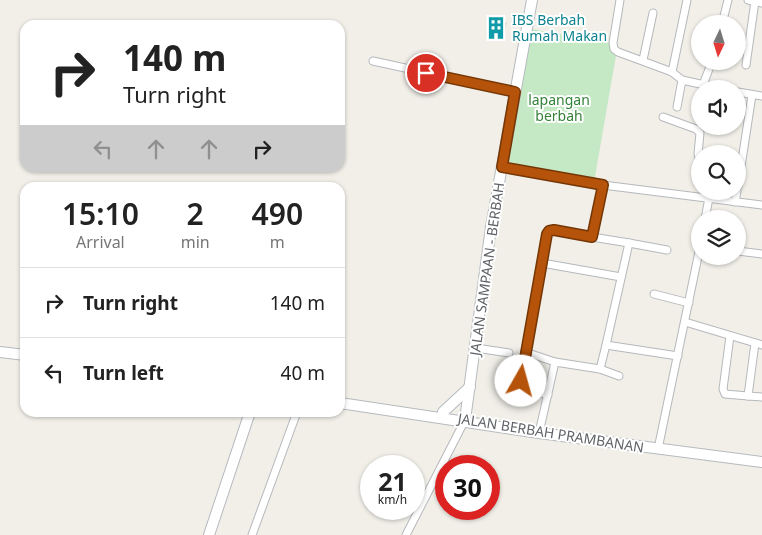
<!DOCTYPE html>
<html lang="en">
<head>
<meta charset="utf-8">
<style>
  :root { --surface:#fff; --page:#f2f2f2; --text:#222; --muted:#767676; --line:#e0e0e0 }
  body { margin:0; font-family:"Noto Sans",sans-serif; background:var(--page); color:var(--text); height:100vh; display:flex; flex-direction:column; font-size:19px; white-space:nowrap }
  * { box-sizing:border-box; margin:0 }
  p { font-size:16px; color:var(--muted) }
  .icon { flex:none; width:28px; height:28px; fill:none; stroke:currentColor; stroke-width:2; stroke-linecap:round; stroke-linejoin:round }
  .map { position:relative; flex:1; overflow:hidden }
  .panel { position:absolute; left:20px; top:182px; width:325px; height:235px; display:flex; flex-direction:column; background:var(--surface); border-radius:15px; box-shadow:0 1px 4px #0004 }
  .panel>* { flex:none }
  .hud { position:absolute; left:20px; top:20px; width:325px; height:152px; border-radius:15px; box-shadow:0 1px 4px #0004; background:#fff; color:var(--text); overflow:hidden }
  .needle { width:32px; rotate:184deg }
  .buttons { position:absolute; left:691px; top:15px; display:grid; gap:10px }
  .buttons a { display:grid; place-items:center; width:55px; height:55px; border-radius:50%; background:var(--surface); box-shadow:0 1px 4px #0004; font-size:25px }
  .speed { position:absolute; left:360px; top:455px; display:flex; gap:10px; font-size:25px; font-weight:700; text-align:center }
  .speed>* { display:grid; place-content:center; width:65px; height:65px; border-radius:50%; background:var(--surface); box-shadow:0 1px 4px #0004; line-height:1 }
  .speed small { font-size:12px; font-weight:400 }
  .speed .limit { border:8px solid #d22; background:#fff; color:#111 }
  .pin { position:absolute; display:grid; place-items:center; width:42px; height:42px; color:#fff; margin:-21px; border:2px solid #fff; border-radius:50%; box-shadow:0 1px 5px #0007 }
  .me { position:absolute; width:55px; margin:-28px; rotate:7deg; stroke-linejoin:round; filter:drop-shadow(0 0 4px #0008) }
  .turn { display:flex; align-items:center; gap:18px; height:105px; padding:0 20px; font-size:22px }
  .turn .icon { width:65px; height:65px; stroke-width:2.5 }
  .turn b { display:block; font-size:35px; line-height:42px }
  .lanes { display:flex; align-items:center; height:48px; padding:0 20px; background:#0003; justify-content:center; gap:25px; direction:ltr }
  .lanes .off { opacity:.35 }
  .eta { display:flex; justify-content:space-evenly; align-items:center; height:85px; text-align:center }
  .eta b { font-size:30px; font-weight:600; line-height:35px }
  ul { padding:0; list-style:none }
  li { display:flex; align-items:center; gap:15px; height:70px; padding:0 20px; border-top:1px solid var(--line) }
  li div { flex:1 }
  li b { display:block; font-size:19px }
  li em { font-style:normal }
  .map>svg:first-child { display:block }
</style>
</head>
<body>
<div class="map">
<svg width="762" height="535" viewBox="0 0 762 535">
  <rect width="100%" height="100%" fill="#f1efe8"/>
  <!-- green -->
  <polygon fill="#c5e8c5" points="526,28 618,44 593,188 500,172"/>
  <!-- building -->
  <polygon fill="#cccac5" stroke="#d6d1c6" points="489,20 506,23 503,37 487,34"/>
  <g fill="none" stroke-linecap="round" stroke-linejoin="round">
    <defs>
      <g id="street">
        <polyline points="620,0 613,43 614,49 618,52 672,72 682,80 723,89"/>
        <polyline points="748,0 762,3"/>
        <polyline points="722,24 728,0"/>
        <polyline points="643,60 653,13"/>
        <polyline points="373,61 515,92"/>
        <polyline points="746,65 755,1"/>
        <polyline points="672,72 687,0"/>
        <polyline points="703,85 712,61"/>
        <polyline points="738,92 762,96"/>
        <polyline points="677,107 682,80"/>
        <polyline points="663,117 696,129 700,133 698,154 700,162"/>
        <polyline points="502,167 603,185 762,205"/>
        <polyline points="738,186 752,95"/>
        <polyline points="735,202 737,191"/>
        <polyline points="705,219 709,198"/>
        <polyline points="592,237 629,243 606,345 678,356"/>
        <polyline points="629,243 667,250"/>
        <polyline points="738,251 762,254"/>
        <polyline points="542,263 621,277"/>
        <polyline points="654,294 689,303"/>
        <polyline points="685,322 762,345"/>
        <polyline points="730,336 723,389 725,394 748,396 755,343"/>
        <polyline points="476,348 509,353"/>
        <polyline points="525,352 521,378 523,388 548,395"/>
        <polyline points="555,362 600,369 619,376"/>
        <polyline points="600,369 606,345"/>
        <polyline points="748,396 762,397"/>
        <polyline points="539,433 555,362 525,352 547,234 549,231 554,230 592,237 603,185"/>
        <polyline points="658,449 700,247"/>
        <polyline points="252,535 297,412"/>
        <polyline points="406,535 465,420"/>
      </g>
      <g id="secondary">
        <polyline points="0,352 25,355"/>
        <polyline points="340,403 539,433 762,462"/>
        <polyline points="442,417 443,412 470,387"/>
        <polyline points="465,420 491,227 532,0"/>
        <polyline points="209,535 250,412"/>
      </g>
    </defs>
    <!-- street casing -->
    <use href="#street" stroke="#b5b8bc" stroke-width="9"/>
    <!-- secondary casing -->
    <use href="#secondary" stroke="#b6babf" stroke-width="12"/>
    <!-- street -->
    <use href="#street" stroke="#fff" stroke-width="7"/>
    <!-- secondary -->
    <use href="#secondary" stroke="#fff" stroke-width="10"/>
  </g>
  <g fill="none" stroke-linecap="round" stroke-linejoin="round">
    <defs>
      <polyline id="route" points="426,73 515,92 502,167 603,185 592,237 554,230 549,231 547,234 521,381"/>
    </defs>
    <!-- route casing -->
    <use href="#route" stroke="#753606" stroke-width="12"/>
    <!-- route -->
    <use href="#route" stroke="#b45309" stroke-width="9"/>
  </g>
  <!-- icons -->
  <defs>
    <symbol id="building-bare" viewBox="-9 -9 18 18"><path d="M-4-6H4V6H1V3H-1V6H-4ZM-2.5-4.3h1.7v1.8h-1.7ZM.8-4.3h1.7v1.8H.8ZM-2.5-1h1.7V.8h-1.7ZM.8-1h1.7V.8H.8Z" fill="#0f9aa8" stroke="#fff" stroke-width="2.5" paint-order="stroke"/></symbol>
  </defs>
  <g fill-rule="evenodd">
    <use href="#building-bare" x="480" y="12" width="32" height="32"/>
  </g>
  <g text-anchor="middle" stroke-width="4" stroke-linejoin="round" paint-order="stroke">
    <!-- culture labels -->
    <g font-size="14" fill="#0d838f" stroke="#fff" text-anchor="start">
      <text x="512" y="25">IBS Berbah<tspan x="512" dy="16">Rumah Makan</tspan></text>
    </g>
    <!-- park labels -->
    <g font-size="14" fill="#348238" stroke="#fff">
      <text x="559" y="105">lapangan<tspan x="559" dy="16">berbah</tspan></text>
    </g>
    <!-- street labels -->
    <g font-size="14" fill="#5f6368" stroke="#fff">
      <text transform="translate(487 269) rotate(-82)" y="5">JALAN SAMPAAN - BERBAH</text>
      <text transform="translate(551 433) rotate(9)" y="5">JALAN BERBAH PRAMBANAN</text>
    </g>
  </g>
</svg>
<div class="buttons">
<a><svg class="needle" viewBox="-14 -14 28 28"><path d="M0-13l5 13h-10z" fill="#e53935"/><path d="M0 13l5-13h-10z" fill="#767676"/></svg></a>
<a><svg class="icon" aria-label="sound" viewBox="0 0 24 24"><path d="M4 9h4l5-4v14l-5-4H4zM17 9q2 3 0 6"/></svg></a>
<a><svg class="icon" aria-label="search" viewBox="0 0 24 24"><circle cx="10" cy="10" r="6"/><path d="M15 15l6 6"/></svg></a>
<a><svg class="icon" aria-label="layers" viewBox="0 0 24 24"><path d="M12 4l9 5-9 5-9-5zM3 14l9 5 9-5"/></svg></a>
</div>
<div class="speed"><div>21<small>km/h</small></div><div class="limit">30</div></div>
<div class="pin" style="left:426px;top:73px;background:#d93025"><svg class="icon" aria-label="arrive" viewBox="0 0 24 24"><path d="M6 21V4h12l-3 4 3 4H6"/></svg></div>
<svg class="me" style="left:521px;top:381px" viewBox="-20 -20 40 40"><circle r="19" fill="#fff"/><path d="M0-13L10 11 0 6-10 11z" fill="#b45309"/></svg>
<div class="hud">
<div class="turn"><svg class="icon" aria-label="right" viewBox="0 0 24 24"><path d="M7 20v-9h11M14 6l5 5-5 5"/></svg><div><b>140 m</b>Turn right</div></div>
<div class="lanes"><svg class="icon off" aria-label="left" viewBox="0 0 24 24"><path d="M17 20v-9H6M10 6l-5 5 5 5"/></svg><svg class="icon off" aria-label="ahead" viewBox="0 0 24 24"><path d="M12 20V5M6 11l6-6 6 6"/></svg><svg class="icon off" aria-label="ahead" viewBox="0 0 24 24"><path d="M12 20V5M6 11l6-6 6 6"/></svg><svg class="icon" aria-label="right" viewBox="0 0 24 24"><path d="M7 20v-9h11M14 6l5 5-5 5"/></svg></div>
</div>
<section class="panel">
<div class="eta">
<div><b>15:10</b><p>Arrival</p></div>
<div><b>2</b><p>min</p></div>
<div><b>490</b><p>m</p></div>
</div>
<ul>
<li><svg class="icon" aria-label="right" viewBox="0 0 24 24"><path d="M7 20v-9h11M14 6l5 5-5 5"/></svg><div><b>Turn right</b></div><em>140 m</em></li>
<li><svg class="icon" aria-label="left" viewBox="0 0 24 24"><path d="M17 20v-9H6M10 6l-5 5 5 5"/></svg><div><b>Turn left</b></div><em>40 m</em></li>
</ul>
</section>
</div>
</body>
</html>
